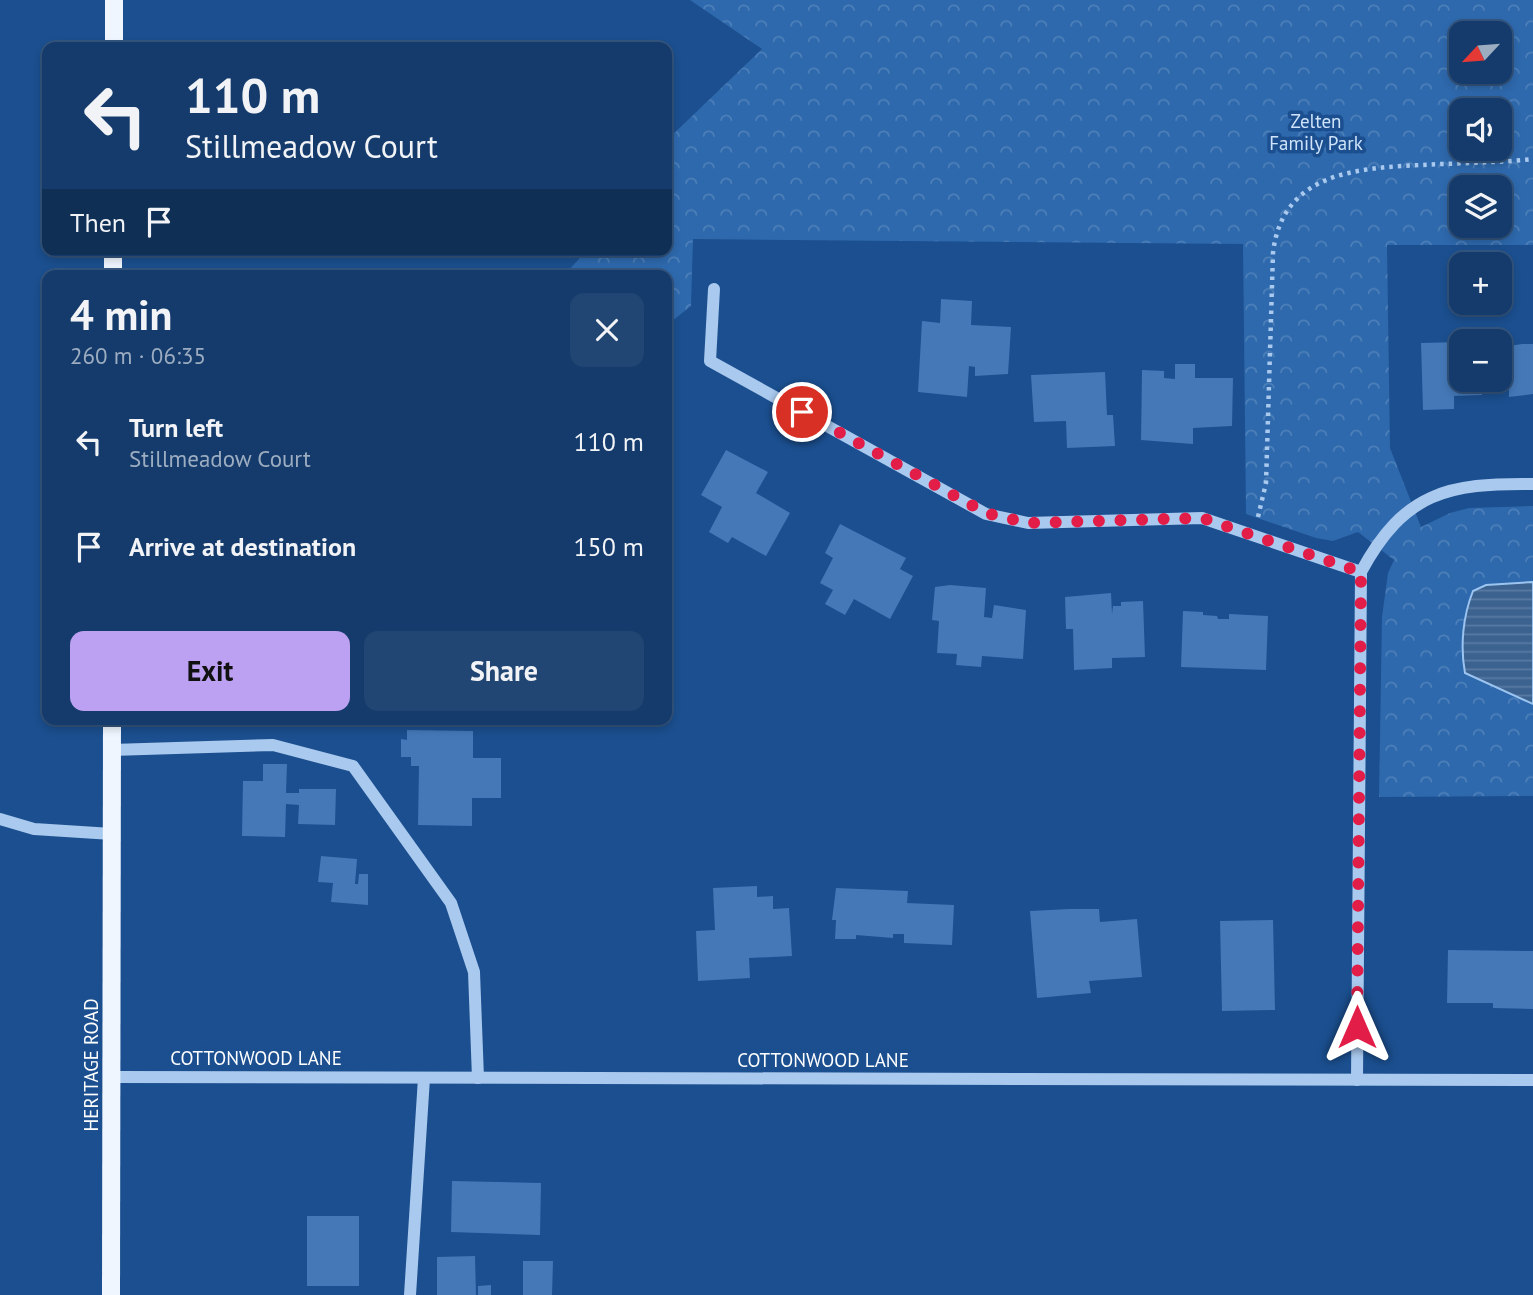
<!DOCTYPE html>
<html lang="en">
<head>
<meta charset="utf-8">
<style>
  :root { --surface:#143b6b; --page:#214673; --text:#f1f3f6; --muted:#9dadc1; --line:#33557e; --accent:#bca0f2 }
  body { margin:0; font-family:"PT Sans",sans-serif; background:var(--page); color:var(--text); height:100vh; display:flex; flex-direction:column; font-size:26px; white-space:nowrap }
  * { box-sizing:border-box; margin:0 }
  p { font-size:23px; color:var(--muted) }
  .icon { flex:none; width:38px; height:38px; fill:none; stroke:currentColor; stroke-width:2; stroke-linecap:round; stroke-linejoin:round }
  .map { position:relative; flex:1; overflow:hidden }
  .side { position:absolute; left:42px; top:270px; width:630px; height:455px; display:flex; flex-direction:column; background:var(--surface); border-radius:14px; box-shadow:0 4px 10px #0003,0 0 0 2px var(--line) }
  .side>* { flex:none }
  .banner { position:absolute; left:42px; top:42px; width:630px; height:214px; border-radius:14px; box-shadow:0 4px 10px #0003,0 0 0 2px var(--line); background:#143b6b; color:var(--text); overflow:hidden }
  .needle { width:46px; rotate:244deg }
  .buttons { position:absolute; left:1449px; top:21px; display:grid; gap:14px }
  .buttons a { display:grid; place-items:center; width:63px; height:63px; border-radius:14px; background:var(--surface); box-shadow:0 4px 10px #0003,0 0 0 2px var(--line); font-size:35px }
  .pin { position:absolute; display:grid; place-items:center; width:60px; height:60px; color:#fff; margin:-30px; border:4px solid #fff; border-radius:50%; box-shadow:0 2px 7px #0007 }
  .me { position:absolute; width:77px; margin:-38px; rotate:0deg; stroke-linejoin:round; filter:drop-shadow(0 0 5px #0008) }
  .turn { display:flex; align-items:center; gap:24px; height:147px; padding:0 28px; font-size:32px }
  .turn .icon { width:91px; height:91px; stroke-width:2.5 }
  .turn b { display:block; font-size:49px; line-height:60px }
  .then { display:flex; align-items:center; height:66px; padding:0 28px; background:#0003; gap:14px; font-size:26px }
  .round { display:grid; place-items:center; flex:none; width:74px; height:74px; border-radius:14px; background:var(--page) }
  .head { display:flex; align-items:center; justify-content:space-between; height:119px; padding:0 28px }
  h1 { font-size:42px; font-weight:700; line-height:52px }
  .primary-button { display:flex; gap:14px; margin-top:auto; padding:14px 28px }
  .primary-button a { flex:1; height:80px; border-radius:14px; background:var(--accent); color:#111; font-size:28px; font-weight:700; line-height:80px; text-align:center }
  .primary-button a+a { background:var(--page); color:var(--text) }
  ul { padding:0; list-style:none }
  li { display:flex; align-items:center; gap:21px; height:105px; padding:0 28px }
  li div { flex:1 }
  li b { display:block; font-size:26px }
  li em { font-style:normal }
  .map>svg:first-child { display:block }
</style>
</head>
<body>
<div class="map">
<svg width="1533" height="1295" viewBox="0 0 1533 1295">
  <defs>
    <pattern id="forest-crowns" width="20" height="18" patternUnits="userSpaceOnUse" patternTransform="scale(1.75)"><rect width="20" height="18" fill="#2e69ad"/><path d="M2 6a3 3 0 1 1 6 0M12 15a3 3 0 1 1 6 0" fill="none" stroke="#4d80b9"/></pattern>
    <pattern id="water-rules" width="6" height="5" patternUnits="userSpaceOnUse" patternTransform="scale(1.75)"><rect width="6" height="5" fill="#3c6290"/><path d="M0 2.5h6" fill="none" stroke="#597aa1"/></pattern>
  </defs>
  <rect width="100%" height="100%" fill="#1b4f8f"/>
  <!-- forest -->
  <path fill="url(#forest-crowns)" fill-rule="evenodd" d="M 690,0 L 1533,0 L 1533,245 L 1387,245 L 1390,448 L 1421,527 L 1450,513 L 1469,508 L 1533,506 L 1533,796 L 1379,797 L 1382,617 L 1388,573 L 1394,560 L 1358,532 L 1333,541 L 1316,538 L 1246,514 L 1243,244 L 693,239 L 691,306 L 667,325 L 667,275 L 564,275 L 579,259 L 582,250 L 667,250 L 667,140 L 762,49 ZM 1461,33 L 1500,33 L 1500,72 L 1461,72 ZM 1461,110 L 1500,110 L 1500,149 L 1461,149 ZM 1461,187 L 1500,187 L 1500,226 L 1461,226 Z"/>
  <!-- water -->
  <path fill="url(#water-rules)" stroke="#9cc4f0" stroke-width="2" d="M 1533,582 L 1533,704 L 1465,673 C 1460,646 1463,616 1473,591 L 1486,585 Z"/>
  <!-- building -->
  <g fill="#4478b7">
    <polygon points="941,299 972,301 971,325 1011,327 1008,374 975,376 975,367 969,366 967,397 918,392 922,321 940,323"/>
    <polygon points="1461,342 1461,380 1481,380 1482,395 1454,396 1454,409 1423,410 1421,343"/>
    <polygon points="1522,344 1533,344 1533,394 1509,397 1509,346"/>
    <polygon points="1175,364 1195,364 1195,378 1233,378 1232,426 1193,428 1193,444 1141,440 1142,370 1164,371 1164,378 1175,379"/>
    <polygon points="1105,372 1107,415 1113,415 1115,446 1067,448 1066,421 1034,422 1031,375"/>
    <polygon points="726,450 768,472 756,493 790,513 766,556 732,537 728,543 709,532 722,507 701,495"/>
    <polygon points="840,524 906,558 900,569 913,576 890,619 854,599 845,615 825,604 833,590 820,583 833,558 825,553"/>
    <polygon points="950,585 986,588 984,617 992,618 994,605 1026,610 1023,659 982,656 981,667 956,665 957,654 937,653 939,621 932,620 935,587"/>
    <polygon points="1111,593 1112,614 1113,606 1121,606 1121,602 1143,601 1145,657 1112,658 1112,668 1074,670 1073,629 1066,629 1065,597"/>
    <polygon points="1183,611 1203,612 1203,615 1217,616 1218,619 1229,619 1229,614 1268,616 1266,670 1181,667"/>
    <polygon points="342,719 384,719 383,723 342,721"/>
    <polygon points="407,730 473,731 473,758 501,758 501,798 472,798 472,826 418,825 419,766 411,766 411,757 401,757 401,739 407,740"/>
    <polygon points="263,764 287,764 286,793 299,793 299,789 336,789 335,825 298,824 299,805 286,804 285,837 242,836 243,781 263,781"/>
    <polygon points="321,856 357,859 355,884 358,884 359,874 368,874 368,905 331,902 333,883 318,882"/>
    <polygon points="757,886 757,897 773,896 773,909 789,908 792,956 749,958 750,978 698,981 696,931 715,930 713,888"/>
    <polygon points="836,888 908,891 907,903 954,905 952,945 904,943 904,934 893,934 893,938 856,935 856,939 835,939 836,920 832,920"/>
    <polygon points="1069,909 1099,909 1100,922 1137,919 1142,977 1089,981 1091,993 1037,998 1030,911"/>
    <polygon points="1273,920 1275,1010 1222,1011 1220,921"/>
    <polygon points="1448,950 1533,951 1533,1009 1493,1008 1493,1003 1447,1003"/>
    <polygon points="452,1181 541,1183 540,1235 451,1232"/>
    <rect x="307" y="1216" width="52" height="70"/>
    <polygon points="475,1256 476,1295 437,1295 437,1257"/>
    <polygon points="523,1261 553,1261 552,1295 523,1295"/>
    <polygon points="491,1285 491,1295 478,1295 478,1286"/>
  </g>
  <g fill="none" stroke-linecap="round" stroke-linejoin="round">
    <!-- path -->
    <path stroke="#a9c9ee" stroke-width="4.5" stroke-dasharray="3.5 5" stroke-linecap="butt" d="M 1258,517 L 1266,483 L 1273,253 C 1282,173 1356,168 1421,165 C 1458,163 1496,163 1533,159"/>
    <!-- minor -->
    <g stroke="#a9c9ee" stroke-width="12">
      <polyline points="714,289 710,361 986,514 1028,523 1202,518 1361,572"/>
      <polyline points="112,750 273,745 353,766 451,903 474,972 478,1078"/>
      <polyline points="0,819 34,829 112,834"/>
      <polyline points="113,1077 1533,1080"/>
      <path d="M 1357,1080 L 1361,572 C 1404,492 1448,483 1533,484"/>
      <polyline points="410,1295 424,1078"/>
    </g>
    <!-- major -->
    <g stroke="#f0f6ff" stroke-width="18">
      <polyline points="114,47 114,0"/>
      <polyline points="113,275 113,250"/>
      <polyline points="111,1295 112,719"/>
    </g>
  </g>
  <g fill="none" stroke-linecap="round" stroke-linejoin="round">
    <!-- route -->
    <polyline stroke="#e11d48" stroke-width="12" stroke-dasharray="0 21.6" points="802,412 986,513 1028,523 1202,518 1361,572 1357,1027"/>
  </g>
  <g text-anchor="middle" stroke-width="7" stroke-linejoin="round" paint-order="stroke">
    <!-- park labels -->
    <g font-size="19" fill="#cfe3fa" stroke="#1b4f8f">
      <text x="1316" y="128">Zelten<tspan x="1316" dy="22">Family Park</tspan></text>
    </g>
    <!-- street labels -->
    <g font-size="19" fill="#fff" stroke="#1b4f8f">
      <text x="256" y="1065">COTTONWOOD LANE</text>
      <text x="823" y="1067">COTTONWOOD LANE</text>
      <text transform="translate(91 1065) rotate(-90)" y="7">HERITAGE ROAD</text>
    </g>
  </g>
</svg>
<div class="buttons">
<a><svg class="needle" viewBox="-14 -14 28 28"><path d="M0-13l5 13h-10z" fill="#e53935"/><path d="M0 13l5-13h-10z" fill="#9dadc1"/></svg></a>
<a><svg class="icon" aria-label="sound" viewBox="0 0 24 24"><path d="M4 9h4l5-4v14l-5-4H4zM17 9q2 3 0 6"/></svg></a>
<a><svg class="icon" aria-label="layers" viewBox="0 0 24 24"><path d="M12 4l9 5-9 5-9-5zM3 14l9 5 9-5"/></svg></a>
<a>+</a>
<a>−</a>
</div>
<div class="pin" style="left:802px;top:412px;background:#d93025"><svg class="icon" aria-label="arrive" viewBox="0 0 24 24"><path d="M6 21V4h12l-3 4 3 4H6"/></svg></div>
<svg class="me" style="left:1357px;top:1027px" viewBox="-20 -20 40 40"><path d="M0-17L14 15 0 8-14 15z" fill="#e11d48" stroke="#fff" stroke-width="4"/></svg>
<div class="banner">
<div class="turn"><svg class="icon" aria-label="left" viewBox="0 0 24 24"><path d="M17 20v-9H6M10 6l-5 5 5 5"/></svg><div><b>110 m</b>Stillmeadow Court</div></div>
<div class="then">Then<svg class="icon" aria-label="arrive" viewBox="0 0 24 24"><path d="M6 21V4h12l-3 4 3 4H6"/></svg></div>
</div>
<section class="side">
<div class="head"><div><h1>4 min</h1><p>260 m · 06:35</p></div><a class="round"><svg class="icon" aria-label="close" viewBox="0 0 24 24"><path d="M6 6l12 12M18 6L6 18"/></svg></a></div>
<ul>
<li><svg class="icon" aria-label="left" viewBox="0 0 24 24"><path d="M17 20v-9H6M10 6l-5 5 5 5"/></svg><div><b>Turn left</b><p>Stillmeadow Court</p></div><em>110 m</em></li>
<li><svg class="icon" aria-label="arrive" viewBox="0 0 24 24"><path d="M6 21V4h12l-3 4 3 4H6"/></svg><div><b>Arrive at destination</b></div><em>150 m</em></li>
</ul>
<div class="primary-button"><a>Exit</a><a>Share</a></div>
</section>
</div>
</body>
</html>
